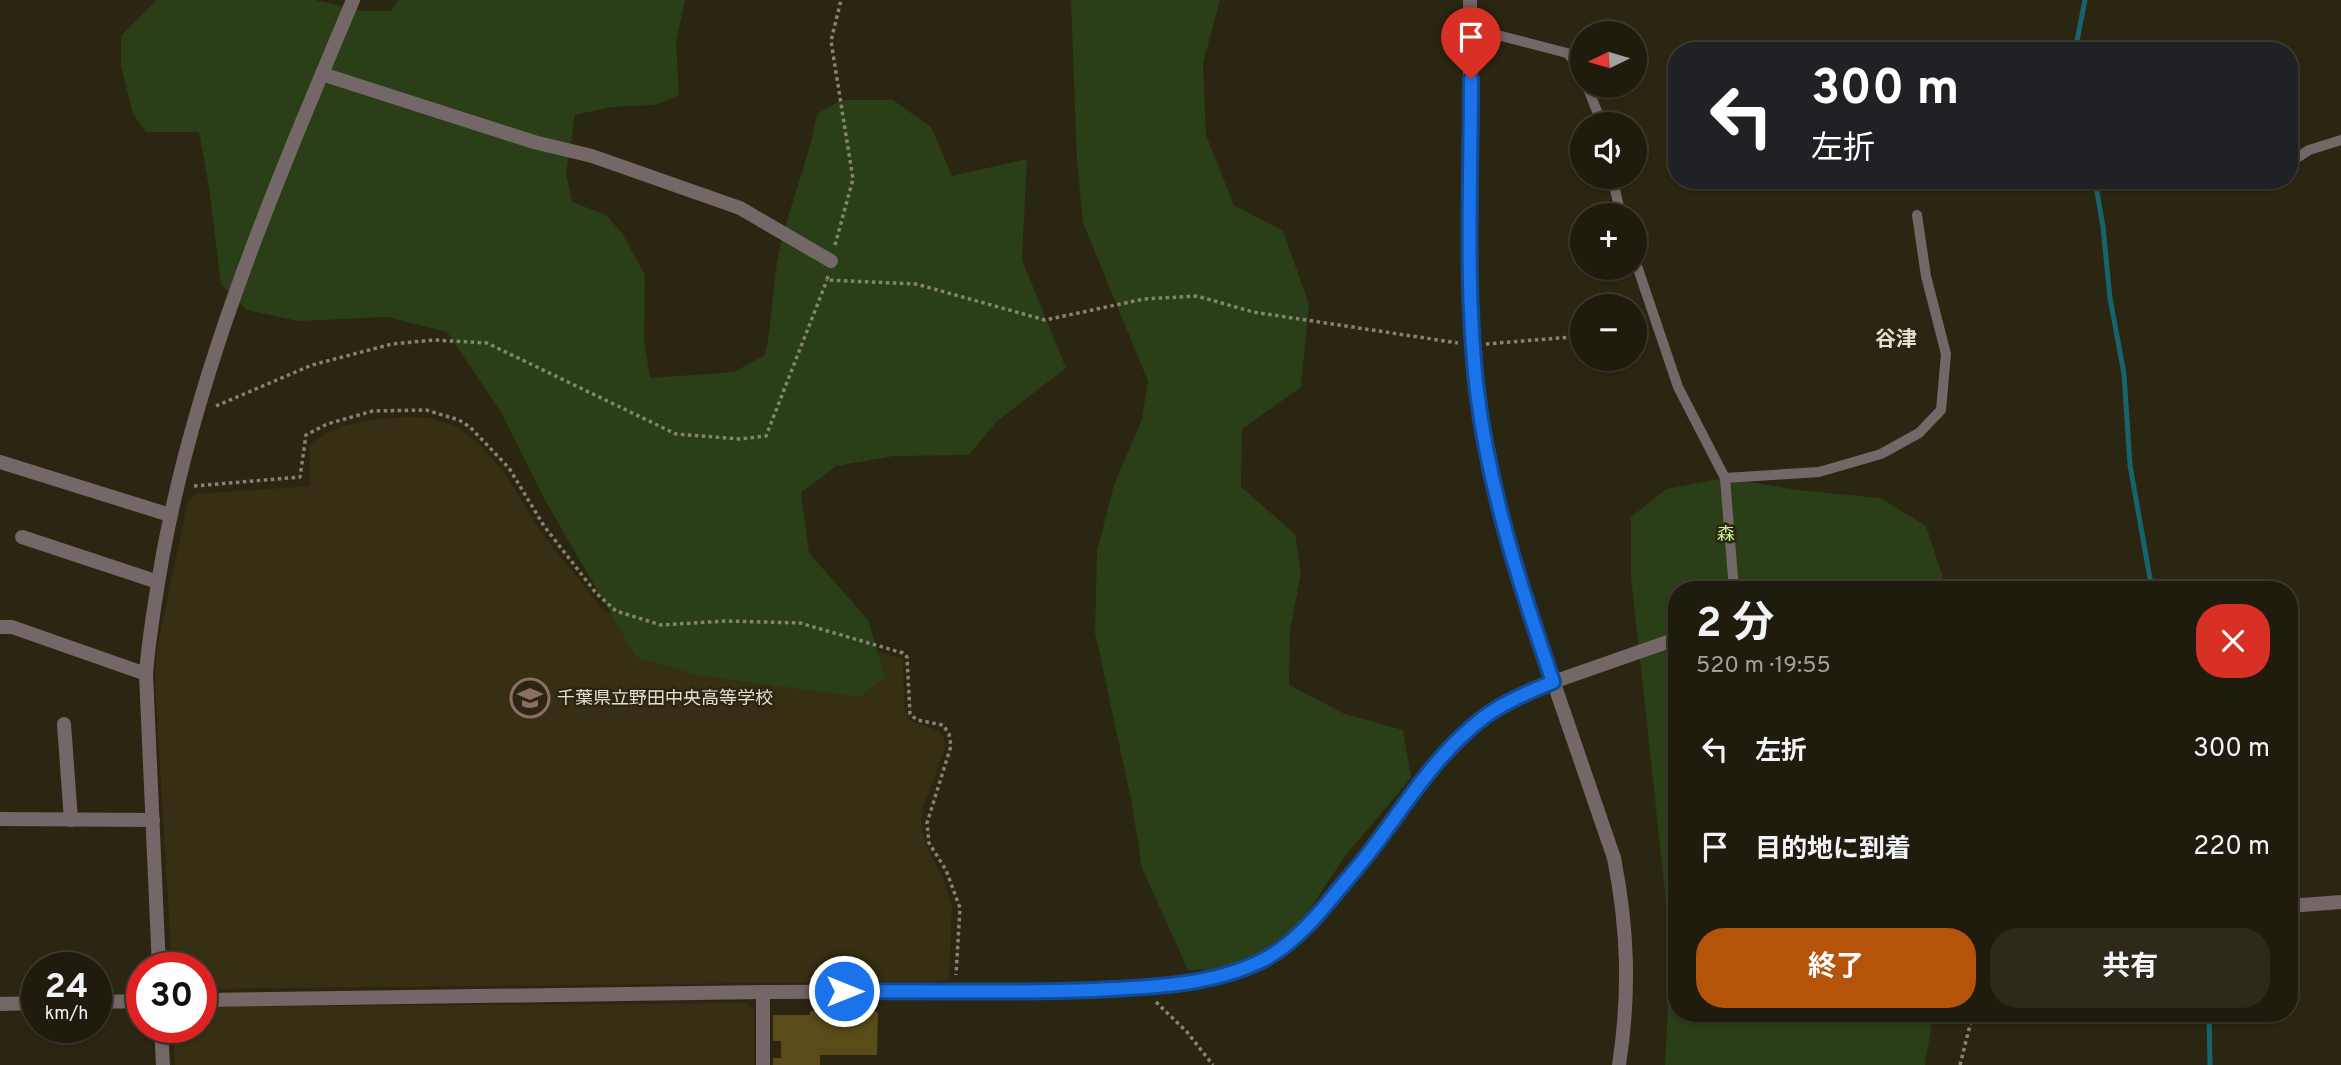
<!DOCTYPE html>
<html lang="ja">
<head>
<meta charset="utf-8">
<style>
  :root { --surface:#201c0d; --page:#2d291b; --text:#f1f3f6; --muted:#a2a19d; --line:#3d3a2e; --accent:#b45309 }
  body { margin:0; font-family:Overpass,"Noto Sans JP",sans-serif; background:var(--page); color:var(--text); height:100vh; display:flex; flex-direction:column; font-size:26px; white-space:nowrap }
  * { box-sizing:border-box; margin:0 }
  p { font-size:23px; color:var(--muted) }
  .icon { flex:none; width:38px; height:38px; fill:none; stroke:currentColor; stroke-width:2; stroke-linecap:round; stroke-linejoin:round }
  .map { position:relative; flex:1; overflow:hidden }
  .sheet { position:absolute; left:1668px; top:581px; width:630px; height:441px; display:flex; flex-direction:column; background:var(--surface); border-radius:28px; box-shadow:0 2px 5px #0004,0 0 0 2px var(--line) }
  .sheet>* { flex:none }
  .top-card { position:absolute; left:1668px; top:42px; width:630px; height:147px; border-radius:28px; box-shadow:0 2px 5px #0004,0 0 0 2px var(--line); background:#202124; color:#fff; overflow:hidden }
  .needle { width:46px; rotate:265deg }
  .buttons { position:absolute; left:1570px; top:21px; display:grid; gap:14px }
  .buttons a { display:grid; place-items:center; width:77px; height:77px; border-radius:50%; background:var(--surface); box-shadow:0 2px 5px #0004,0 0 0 2px var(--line); font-size:35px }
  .speed { position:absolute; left:21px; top:952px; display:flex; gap:14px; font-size:35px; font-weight:700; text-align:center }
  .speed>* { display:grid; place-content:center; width:91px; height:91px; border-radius:50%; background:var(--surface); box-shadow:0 2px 5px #0004,0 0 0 2px var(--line); line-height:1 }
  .speed small { font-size:18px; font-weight:400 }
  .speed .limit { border:10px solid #d22; background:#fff; color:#111 }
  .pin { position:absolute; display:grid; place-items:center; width:60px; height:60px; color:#fff; margin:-72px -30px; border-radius:50% 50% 50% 0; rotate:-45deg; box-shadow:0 0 7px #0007 }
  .pin .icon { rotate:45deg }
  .me { position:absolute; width:77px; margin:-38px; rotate:90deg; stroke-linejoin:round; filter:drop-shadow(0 0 5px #0008) }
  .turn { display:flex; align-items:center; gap:24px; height:147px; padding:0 28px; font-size:32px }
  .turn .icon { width:91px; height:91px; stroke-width:2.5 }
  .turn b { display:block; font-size:49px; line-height:60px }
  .round { display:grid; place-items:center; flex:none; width:74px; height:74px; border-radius:28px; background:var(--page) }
  .overview { display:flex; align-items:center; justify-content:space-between; height:119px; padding:0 28px }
  h1 { font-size:42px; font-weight:700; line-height:52px }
  .button { display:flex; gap:14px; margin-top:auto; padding:14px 28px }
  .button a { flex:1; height:80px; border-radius:28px; background:var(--accent); color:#fff; font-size:28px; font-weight:700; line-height:80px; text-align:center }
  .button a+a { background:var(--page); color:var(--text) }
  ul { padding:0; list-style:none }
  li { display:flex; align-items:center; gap:21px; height:98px; padding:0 28px }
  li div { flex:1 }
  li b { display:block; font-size:26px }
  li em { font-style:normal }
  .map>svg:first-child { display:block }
</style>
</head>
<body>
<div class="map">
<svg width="2341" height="1065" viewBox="0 0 2341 1065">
  <rect width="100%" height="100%" fill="#2b2611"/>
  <!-- built -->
  <g fill="#372f13">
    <polygon points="406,417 431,418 458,427 480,445 505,473 541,532 604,611 661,632 795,626 903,659 904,706 908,720 939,731 944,738 945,748 923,808 921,821 925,843 945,883 952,907 949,977 943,981 201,989 201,968 172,968 155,683 156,652 188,501 195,494 310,486 310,445 323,435 340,427 368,420"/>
    <polygon points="747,1003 754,1010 754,1065 175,1065 173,1027 201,1027 201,1007"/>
  </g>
  <!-- green -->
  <g fill="#2a3e17">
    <path d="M 157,0 L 315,0 L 363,11 L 391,11 L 399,0 L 685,0 L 676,42 L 679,95 L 656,105 L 612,107 L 575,115 L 566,172 L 572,202 L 606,215 L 622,233 L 645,275 L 644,339 L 650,378 L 734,372 L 765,355 C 772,324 772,293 777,262 C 786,212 808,165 817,114 L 841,100 L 893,100 L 931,127 L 952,176 L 1027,159 L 1022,260 L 1066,368 L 996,422 L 969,455 L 894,456 L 836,466 L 801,493 L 809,553 L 868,620 L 885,678 L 859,697 L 697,675 L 636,657 L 546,502 L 502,414 L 447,332 L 387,317 L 298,321 L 247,310 L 221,284 L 209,187 L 199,132 L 146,132 L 133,114 L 121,66 L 121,36 Z"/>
    <polygon points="1071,0 1220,0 1203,63 1206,135 1234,205 1283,231 1309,304 1301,387 1242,429 1241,487 1295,534 1301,573 1290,630 1289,685 1345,714 1403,730 1411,778 1345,856 1282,951 1258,967 1188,970 1142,868 1131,799 1095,633 1097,551 1114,485 1142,419 1148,381 1083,223 1077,162"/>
    <polygon points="1725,478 1798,490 1880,498 1926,526 1947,590 1770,590 1767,587 1763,590 1676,590 1676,1013 1923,1013 1932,1022 1925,1065 1665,1065 1671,948 1631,577 1631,517 1666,489"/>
  </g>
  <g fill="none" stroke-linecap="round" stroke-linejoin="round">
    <!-- stream -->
    <g stroke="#16656c" stroke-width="5">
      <polyline points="2075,51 2085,0"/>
      <polyline points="2095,180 2103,227 2110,298 2124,374 2130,465 2152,590"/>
      <polyline points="2209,1013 2210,1065"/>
    </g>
  </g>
  <!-- building -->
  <polygon fill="#594c18" points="810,1011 878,1012 877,1055 820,1055 820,1065 773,1065 773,1058 781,1058 781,1041 773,1041 773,1015 810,1015"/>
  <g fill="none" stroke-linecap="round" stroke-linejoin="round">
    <!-- path -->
    <g stroke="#878372" stroke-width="3.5" stroke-dasharray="3.5 3.5" stroke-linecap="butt">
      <polyline points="835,245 853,179 831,41 841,0"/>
      <polyline points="828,276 827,280 916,284 1045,320 1144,299 1197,296 1253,312 1458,343"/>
      <polyline points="1486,344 1572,337 1582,335"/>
      <polyline points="216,406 312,365 392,344 434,340 487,343 676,434 740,439 766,436 827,280"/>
      <polyline points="194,486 300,477 306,435 327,424 373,411 426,410 459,420 470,427 509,468 544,526 596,593 616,611 661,625 726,621 800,623 903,653 907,657 910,714 917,720 943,725 949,734 951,746 927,823 929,843 946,870 960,908 956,975"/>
      <polyline points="1156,1002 1187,1032 1213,1065"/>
      <polyline points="1960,1065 1973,1013"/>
    </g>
    <!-- service -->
    <g stroke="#746768" stroke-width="10">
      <polyline points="1470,28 1567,53 1577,64 1582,74"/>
      <polyline points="1587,86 1602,124"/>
      <polyline points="2289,163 2309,150 2341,140"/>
      <polyline points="1612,177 1621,215"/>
      <polyline points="1634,257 1678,387 1725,478 1734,590"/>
      <polyline points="1725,478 1819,472 1881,454 1919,433 1941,410 1946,354 1926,276 1917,215"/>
    </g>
    <!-- minor -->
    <g stroke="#746768" stroke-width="14">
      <path d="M 1470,0 L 1470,256 L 1472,346 L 1477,394 L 1501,514 L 1525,599 L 1614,858 C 1628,929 1630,993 1619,1065"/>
      <polyline points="322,74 534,142 592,156 740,208 831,261"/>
      <polyline points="0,462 170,515"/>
      <polyline points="22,537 158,582"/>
      <polyline points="0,627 12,627 146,674"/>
      <polyline points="64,724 71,820"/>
      <polyline points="0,819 153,820"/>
      <polyline points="2289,906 2341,902"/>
      <path d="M 159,968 L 146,674 C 149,634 156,594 163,554 C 199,360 277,181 353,0"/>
      <polyline points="201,1000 763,992 1052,991 1142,988 1182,983 1220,975 1264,960 1289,941 1323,908 1381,837 1420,782 1447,751 1483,718 1515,698 1553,682 1676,639"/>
      <polyline points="96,1002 142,1001"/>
      <polyline points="0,1004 37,1003"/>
      <polyline points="161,1027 163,1065"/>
      <polyline points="763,1065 763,992"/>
    </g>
  </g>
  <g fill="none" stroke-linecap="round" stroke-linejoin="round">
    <defs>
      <path id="route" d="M 844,991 C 927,991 1010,993 1093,990 C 1149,987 1212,986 1263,960 C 1294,944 1319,914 1340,888 C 1355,870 1370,853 1383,834 C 1413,793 1441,750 1483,718 C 1504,702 1529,692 1553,682 C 1521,588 1489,491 1477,391 C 1465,288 1471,182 1471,79"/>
    </defs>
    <!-- route casing -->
    <use href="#route" stroke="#114b97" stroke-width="18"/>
    <!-- route -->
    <use href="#route" stroke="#1a73e8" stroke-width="12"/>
  </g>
  <!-- icons -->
  <defs>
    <symbol id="school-ring" viewBox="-11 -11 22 22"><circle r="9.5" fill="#2b2611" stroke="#8d6e63" stroke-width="1.5"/><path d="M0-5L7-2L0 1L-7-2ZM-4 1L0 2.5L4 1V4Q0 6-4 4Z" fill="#8d6e63"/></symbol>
  </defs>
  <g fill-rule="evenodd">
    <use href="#school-ring" x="508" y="676" width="44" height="44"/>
  </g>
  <g text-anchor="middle" stroke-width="5" stroke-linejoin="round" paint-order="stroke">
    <!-- park labels -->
    <g font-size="18" fill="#c7f5a0" stroke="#2b2611">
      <text x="1726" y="540">森</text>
    </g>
    <!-- poi labels -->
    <g font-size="18" fill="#e2dfd2" stroke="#2b2611" text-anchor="start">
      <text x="557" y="704">千葉県立野田中央高等学校</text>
    </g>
    <!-- quarter labels -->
    <g font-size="21" font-weight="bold" fill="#e2dfd2" stroke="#2b2611">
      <text x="1896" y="346">谷津</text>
    </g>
  </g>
</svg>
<div class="buttons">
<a><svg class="needle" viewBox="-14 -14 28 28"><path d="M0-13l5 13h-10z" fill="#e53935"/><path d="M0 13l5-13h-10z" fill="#a2a19d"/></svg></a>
<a><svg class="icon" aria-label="sound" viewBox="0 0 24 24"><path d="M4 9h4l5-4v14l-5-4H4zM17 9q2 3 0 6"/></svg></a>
<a>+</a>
<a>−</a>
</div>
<div class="speed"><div>24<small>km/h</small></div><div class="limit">30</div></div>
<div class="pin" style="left:1471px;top:79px;background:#d93025"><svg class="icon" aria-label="arrive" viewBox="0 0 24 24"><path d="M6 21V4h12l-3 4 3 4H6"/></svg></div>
<svg class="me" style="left:844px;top:991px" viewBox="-20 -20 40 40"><circle r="17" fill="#1a73e8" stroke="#fff" stroke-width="3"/><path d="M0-11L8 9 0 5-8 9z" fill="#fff"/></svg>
<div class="top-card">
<div class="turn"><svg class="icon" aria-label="left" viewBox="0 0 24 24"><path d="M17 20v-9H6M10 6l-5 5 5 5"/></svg><div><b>300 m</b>左折</div></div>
</div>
<section class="sheet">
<div class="overview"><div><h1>2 分</h1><p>520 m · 19:55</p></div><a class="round" style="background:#d93025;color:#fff"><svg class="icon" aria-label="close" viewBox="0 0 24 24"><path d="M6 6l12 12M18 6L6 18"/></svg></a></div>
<ul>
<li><svg class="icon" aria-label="left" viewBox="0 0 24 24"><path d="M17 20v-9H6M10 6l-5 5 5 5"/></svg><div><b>左折</b></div><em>300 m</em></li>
<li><svg class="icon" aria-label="arrive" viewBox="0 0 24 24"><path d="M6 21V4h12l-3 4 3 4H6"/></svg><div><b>目的地に到着</b></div><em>220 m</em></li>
</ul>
<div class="button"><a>終了</a><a>共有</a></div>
</section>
</div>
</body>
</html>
